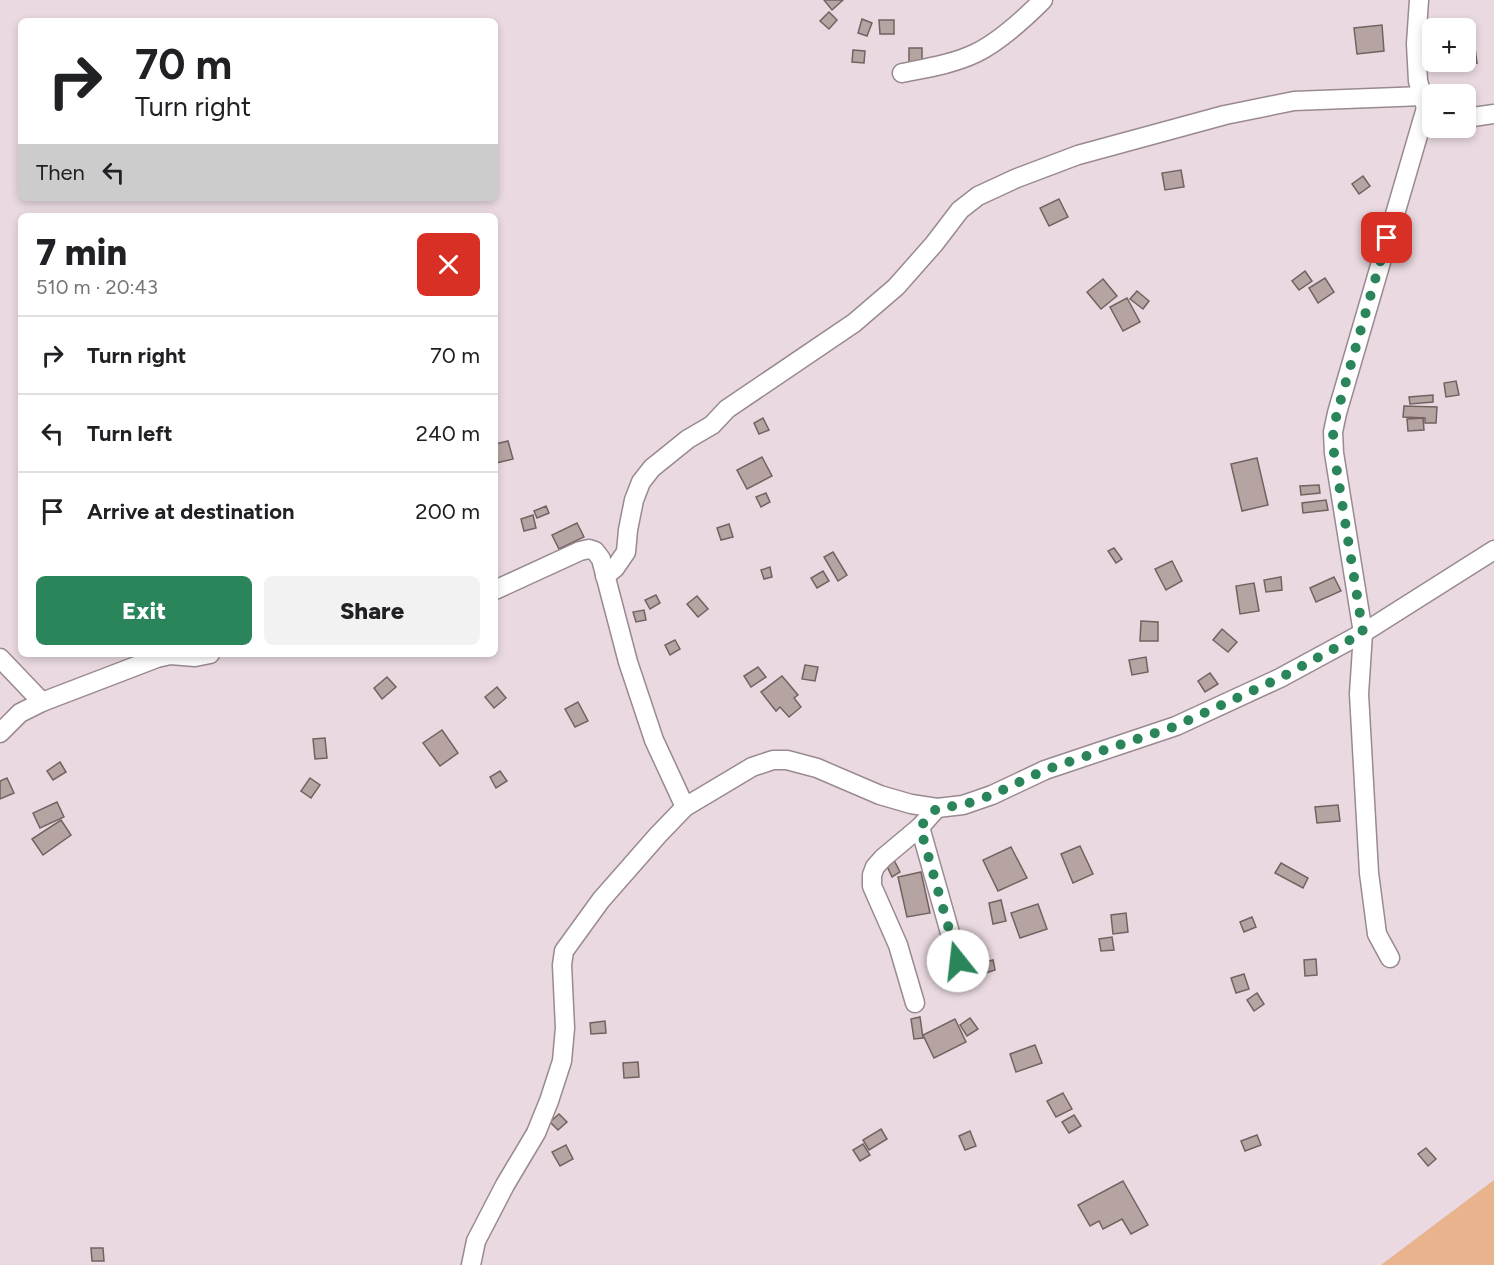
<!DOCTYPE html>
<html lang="en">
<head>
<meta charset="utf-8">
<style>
  :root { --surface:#fff; --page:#f2f2f2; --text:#202124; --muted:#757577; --line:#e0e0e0; --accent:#2a855b }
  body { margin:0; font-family:Figtree,sans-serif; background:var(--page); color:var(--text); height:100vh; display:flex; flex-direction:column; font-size:22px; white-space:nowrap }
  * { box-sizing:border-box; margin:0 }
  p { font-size:20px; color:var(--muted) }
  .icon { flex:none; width:33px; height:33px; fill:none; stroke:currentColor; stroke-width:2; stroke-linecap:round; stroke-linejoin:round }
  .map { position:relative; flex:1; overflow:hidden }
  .details { position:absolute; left:18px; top:213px; width:480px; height:444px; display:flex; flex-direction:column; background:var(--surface); border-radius:9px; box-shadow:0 3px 9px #0003 }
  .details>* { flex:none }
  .banner { position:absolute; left:18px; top:18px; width:480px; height:183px; border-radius:9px; box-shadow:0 3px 9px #0003; background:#fff; color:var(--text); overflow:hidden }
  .controls { position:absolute; left:1422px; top:18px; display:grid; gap:12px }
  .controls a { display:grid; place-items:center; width:54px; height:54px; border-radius:9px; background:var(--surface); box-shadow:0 3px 9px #0003; font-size:30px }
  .pin { position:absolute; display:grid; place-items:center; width:51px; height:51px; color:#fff; margin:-26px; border-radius:12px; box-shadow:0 3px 9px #0006 }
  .me { position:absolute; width:66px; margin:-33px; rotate:344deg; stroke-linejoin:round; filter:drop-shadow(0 0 4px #0008) }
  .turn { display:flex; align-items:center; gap:21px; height:126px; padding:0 18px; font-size:27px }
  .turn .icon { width:78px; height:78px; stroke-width:2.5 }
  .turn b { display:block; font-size:42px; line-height:51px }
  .then { display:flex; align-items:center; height:57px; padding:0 18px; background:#0003; gap:12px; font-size:22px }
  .round { display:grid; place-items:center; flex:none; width:63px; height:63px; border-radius:9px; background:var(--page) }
  .summary { display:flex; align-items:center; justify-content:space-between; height:102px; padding:0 18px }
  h1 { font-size:36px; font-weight:800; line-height:45px }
  .action { display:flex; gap:12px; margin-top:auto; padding:12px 18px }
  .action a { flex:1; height:69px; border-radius:9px; background:var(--accent); color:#fff; font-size:24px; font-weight:800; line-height:69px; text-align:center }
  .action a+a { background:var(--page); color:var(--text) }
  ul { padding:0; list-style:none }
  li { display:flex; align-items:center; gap:18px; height:78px; padding:0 18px; border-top:2px solid var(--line) }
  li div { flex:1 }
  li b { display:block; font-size:22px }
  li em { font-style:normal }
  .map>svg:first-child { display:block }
</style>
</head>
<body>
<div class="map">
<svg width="1494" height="1265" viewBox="0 0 1494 1265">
  <rect width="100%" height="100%" fill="#ead9e1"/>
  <!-- green -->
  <polygon fill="#e9b38e" points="1494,1180 1494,1265 1381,1265"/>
  <!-- building -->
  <g fill="#b6a4a2" stroke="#736261" stroke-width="1.5">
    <polygon points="824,0 843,0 832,10"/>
    <polygon points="829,12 837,20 829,29 820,21"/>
    <polygon points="862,19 872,23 867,36 858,33"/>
    <polygon points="879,20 894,20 894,34 880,34"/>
    <polygon points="1382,25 1384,51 1357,54 1354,28"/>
    <polygon points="1474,40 1477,63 1435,69 1433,62 1466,62 1466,42"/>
    <polygon points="909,48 922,48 922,62 909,63"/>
    <polygon points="853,50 865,51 864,63 852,62"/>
    <polygon points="1181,170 1184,187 1165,190 1162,173"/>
    <polygon points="1363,176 1370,186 1359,194 1352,184"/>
    <polygon points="1059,199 1068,217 1049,226 1040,208"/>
    <polygon points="1305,271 1312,281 1299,290 1292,281"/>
    <polygon points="1325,278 1334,292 1318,303 1309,288"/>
    <polygon points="1103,279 1117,296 1101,309 1087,292"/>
    <polygon points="1137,291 1149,301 1143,309 1130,299"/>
    <polygon points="1127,298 1140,322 1123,331 1110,307"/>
    <polygon points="1456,381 1459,395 1446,397 1444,383"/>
    <polygon points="1433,395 1433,402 1410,404 1409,397"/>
    <polygon points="1404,406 1437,407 1436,423 1425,423 1425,418 1403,417"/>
    <polygon points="763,418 769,430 759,434 754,423"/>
    <polygon points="1423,418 1424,430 1408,431 1407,419"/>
    <polygon points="508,441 513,459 496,463 495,444"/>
    <polygon points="762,457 772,476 747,489 737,470"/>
    <polygon points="1257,458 1268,505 1242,511 1231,464"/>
    <polygon points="1319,485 1320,493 1301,495 1300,486"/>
    <polygon points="766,493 770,502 761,507 756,497"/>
    <polygon points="1326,500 1328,510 1303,513 1302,503"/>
    <polygon points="546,506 549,513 537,518 534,511"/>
    <polygon points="533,515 536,528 524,531 521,519"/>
    <polygon points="577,523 584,537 559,549 552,535"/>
    <polygon points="729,524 733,537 721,540 717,528"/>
    <polygon points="1114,548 1122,559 1116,563 1108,551"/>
    <polygon points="833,552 847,575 838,581 824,557"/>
    <polygon points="1172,561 1182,581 1166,590 1155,569"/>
    <polygon points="770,567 772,577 764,579 761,570"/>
    <polygon points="823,571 829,581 817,588 811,578"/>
    <polygon points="1281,577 1282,590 1266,592 1264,580"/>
    <polygon points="1334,577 1341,591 1316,602 1310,588"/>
    <polygon points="1254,583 1259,611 1240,614 1236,586"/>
    <polygon points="656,595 660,603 650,609 645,600"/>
    <polygon points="697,596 708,609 698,617 687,604"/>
    <polygon points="644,610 646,620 636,622 633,612"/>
    <polygon points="1141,621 1158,622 1158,641 1140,641"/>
    <polygon points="1222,629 1237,642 1228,652 1213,640"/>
    <polygon points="675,640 680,649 670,655 665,645"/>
    <polygon points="1146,657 1148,672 1132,675 1129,660"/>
    <polygon points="805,665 818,667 815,681 802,679"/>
    <polygon points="758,667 766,677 751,687 744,676"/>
    <polygon points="1210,673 1218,684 1205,692 1198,681"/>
    <polygon points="782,676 798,695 794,698 801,707 789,717 780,707 776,711 761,692"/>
    <polygon points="387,677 396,687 382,699 374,688"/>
    <polygon points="497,687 506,698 494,708 485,697"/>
    <polygon points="578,702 588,721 575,727 565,709"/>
    <polygon points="442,730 458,753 440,766 423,743"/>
    <polygon points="325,738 327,758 315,759 313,739"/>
    <polygon points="60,762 66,772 53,780 47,771"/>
    <polygon points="500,771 507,781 496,788 490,777"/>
    <polygon points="7,778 14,793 0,799 0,781"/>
    <polygon points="310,778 320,785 311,798 301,791"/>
    <polygon points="57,802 64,817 40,828 33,813"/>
    <polygon points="1338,805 1340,821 1317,823 1315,807"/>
    <polygon points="61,820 71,835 43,855 32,839"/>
    <polygon points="1080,846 1093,874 1073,883 1061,854"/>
    <polygon points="1011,847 1027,878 998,891 983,860"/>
    <polygon points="894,860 900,872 892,877 886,864"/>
    <polygon points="1281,863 1308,878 1303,888 1275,873"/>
    <polygon points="921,872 930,913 907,917 898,877"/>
    <polygon points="1001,900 1006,921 993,924 989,903"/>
    <polygon points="1038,904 1047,929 1020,938 1011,913"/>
    <polygon points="1126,913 1128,932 1113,934 1111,915"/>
    <polygon points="1252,917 1256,927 1244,932 1240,922"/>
    <polygon points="1112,937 1114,950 1101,951 1099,939"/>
    <polygon points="1316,959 1317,975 1305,976 1304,960"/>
    <polygon points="993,960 995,970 973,977 970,966"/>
    <polygon points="1244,974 1249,989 1236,993 1231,978"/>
    <polygon points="1257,993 1264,1004 1254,1011 1247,1000"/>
    <polygon points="920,1017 923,1038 914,1039 911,1019"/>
    <polygon points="970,1018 978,1029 967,1036 960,1025"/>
    <polygon points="955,1019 966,1042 934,1058 923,1035"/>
    <polygon points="605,1021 606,1033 591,1034 590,1023"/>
    <polygon points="1035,1045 1042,1063 1016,1072 1010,1054"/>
    <polygon points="638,1062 639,1077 624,1078 623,1063"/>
    <polygon points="1063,1093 1072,1109 1056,1117 1047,1101"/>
    <polygon points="559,1114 567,1122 558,1130 550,1122"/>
    <polygon points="1074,1115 1081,1126 1069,1133 1062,1122"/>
    <polygon points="881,1129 887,1139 869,1150 863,1140"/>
    <polygon points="970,1131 976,1146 965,1150 959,1136"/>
    <polygon points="1257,1135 1261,1145 1245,1151 1241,1141"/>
    <polygon points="863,1144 870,1155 860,1161 853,1150"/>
    <polygon points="566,1145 573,1159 560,1166 552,1152"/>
    <polygon points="1426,1148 1436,1159 1428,1166 1418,1154"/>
    <polygon points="1123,1181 1148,1225 1131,1234 1122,1219 1103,1229 1099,1221 1090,1226 1078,1205"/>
    <polygon points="91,1248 103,1248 104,1261 92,1261"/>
  </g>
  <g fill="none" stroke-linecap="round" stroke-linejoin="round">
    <defs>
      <g id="minor">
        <polyline points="1419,0 1416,44 1418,81 1426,108"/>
        <path d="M 902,73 C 927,68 953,64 976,53 C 998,42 1025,18 1043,0"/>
        <polyline points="1466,118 1494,114"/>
        <polyline points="605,576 615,568 626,552 628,530 634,500 641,482 652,468 688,439 712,425 727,409 854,323 896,287 934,244 960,210 978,196 1017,178 1078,155 1225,115 1294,101 1423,96"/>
        <polyline points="495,590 580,551 589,549 595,551 601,559 628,662 654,740 685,807"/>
        <polyline points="0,658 42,702"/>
        <polyline points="0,733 20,713 42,702 157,658 170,655 195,657 210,654"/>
        <polyline points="920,827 958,961"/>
        <polyline points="1390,958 1377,934 1369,873 1359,694 1363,633 1334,453 1333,432 1337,413 1426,108"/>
        <polyline points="915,1003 898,945 872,886 872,875 875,867 883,858 920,827 937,808"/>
        <polyline points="471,1265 476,1241 505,1185 536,1133 549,1101 562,1061 565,1028 562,965 564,951 601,900 658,835 685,807 752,767 773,760 787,760 817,768 880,795 911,804 937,808 963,805 992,795 1045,770 1176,726 1280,678 1363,633 1494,550"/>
      </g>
    </defs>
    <!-- minor casing -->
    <use href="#minor" stroke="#998990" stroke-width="21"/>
    <!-- minor -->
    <use href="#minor" stroke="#fff" stroke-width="18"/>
  </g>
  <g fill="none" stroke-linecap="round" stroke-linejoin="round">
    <!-- route -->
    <polyline stroke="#2a855b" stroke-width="10" stroke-dasharray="0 18" points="958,961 920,827 937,808 963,805 992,795 1045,770 1176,726 1280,678 1363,633 1334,453 1333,432 1337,413 1387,238"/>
  </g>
</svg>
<div class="controls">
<a>+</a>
<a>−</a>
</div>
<div class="pin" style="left:1387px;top:238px;background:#d93025"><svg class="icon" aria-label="arrive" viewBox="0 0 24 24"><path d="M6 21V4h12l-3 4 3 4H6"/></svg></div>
<svg class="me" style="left:958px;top:961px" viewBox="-20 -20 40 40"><circle r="19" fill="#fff"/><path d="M0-13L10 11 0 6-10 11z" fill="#2a855b"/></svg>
<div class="banner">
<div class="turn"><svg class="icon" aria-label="right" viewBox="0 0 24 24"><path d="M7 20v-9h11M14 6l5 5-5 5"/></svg><div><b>70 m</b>Turn right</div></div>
<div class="then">Then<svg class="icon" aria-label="left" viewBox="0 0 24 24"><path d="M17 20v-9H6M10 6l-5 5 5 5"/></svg></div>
</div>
<section class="details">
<div class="summary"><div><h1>7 min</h1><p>510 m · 20:43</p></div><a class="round" style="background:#d93025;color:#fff"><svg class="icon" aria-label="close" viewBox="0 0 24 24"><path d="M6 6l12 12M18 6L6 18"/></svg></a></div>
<ul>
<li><svg class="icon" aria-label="right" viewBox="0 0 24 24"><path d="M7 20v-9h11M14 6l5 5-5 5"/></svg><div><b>Turn right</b></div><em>70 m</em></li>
<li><svg class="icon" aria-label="left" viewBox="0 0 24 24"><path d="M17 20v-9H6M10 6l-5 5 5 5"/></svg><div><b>Turn left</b></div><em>240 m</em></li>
<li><svg class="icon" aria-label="arrive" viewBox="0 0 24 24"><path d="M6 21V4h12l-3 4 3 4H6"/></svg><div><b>Arrive at destination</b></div><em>200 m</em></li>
</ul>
<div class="action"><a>Exit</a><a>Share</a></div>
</section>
</div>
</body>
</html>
